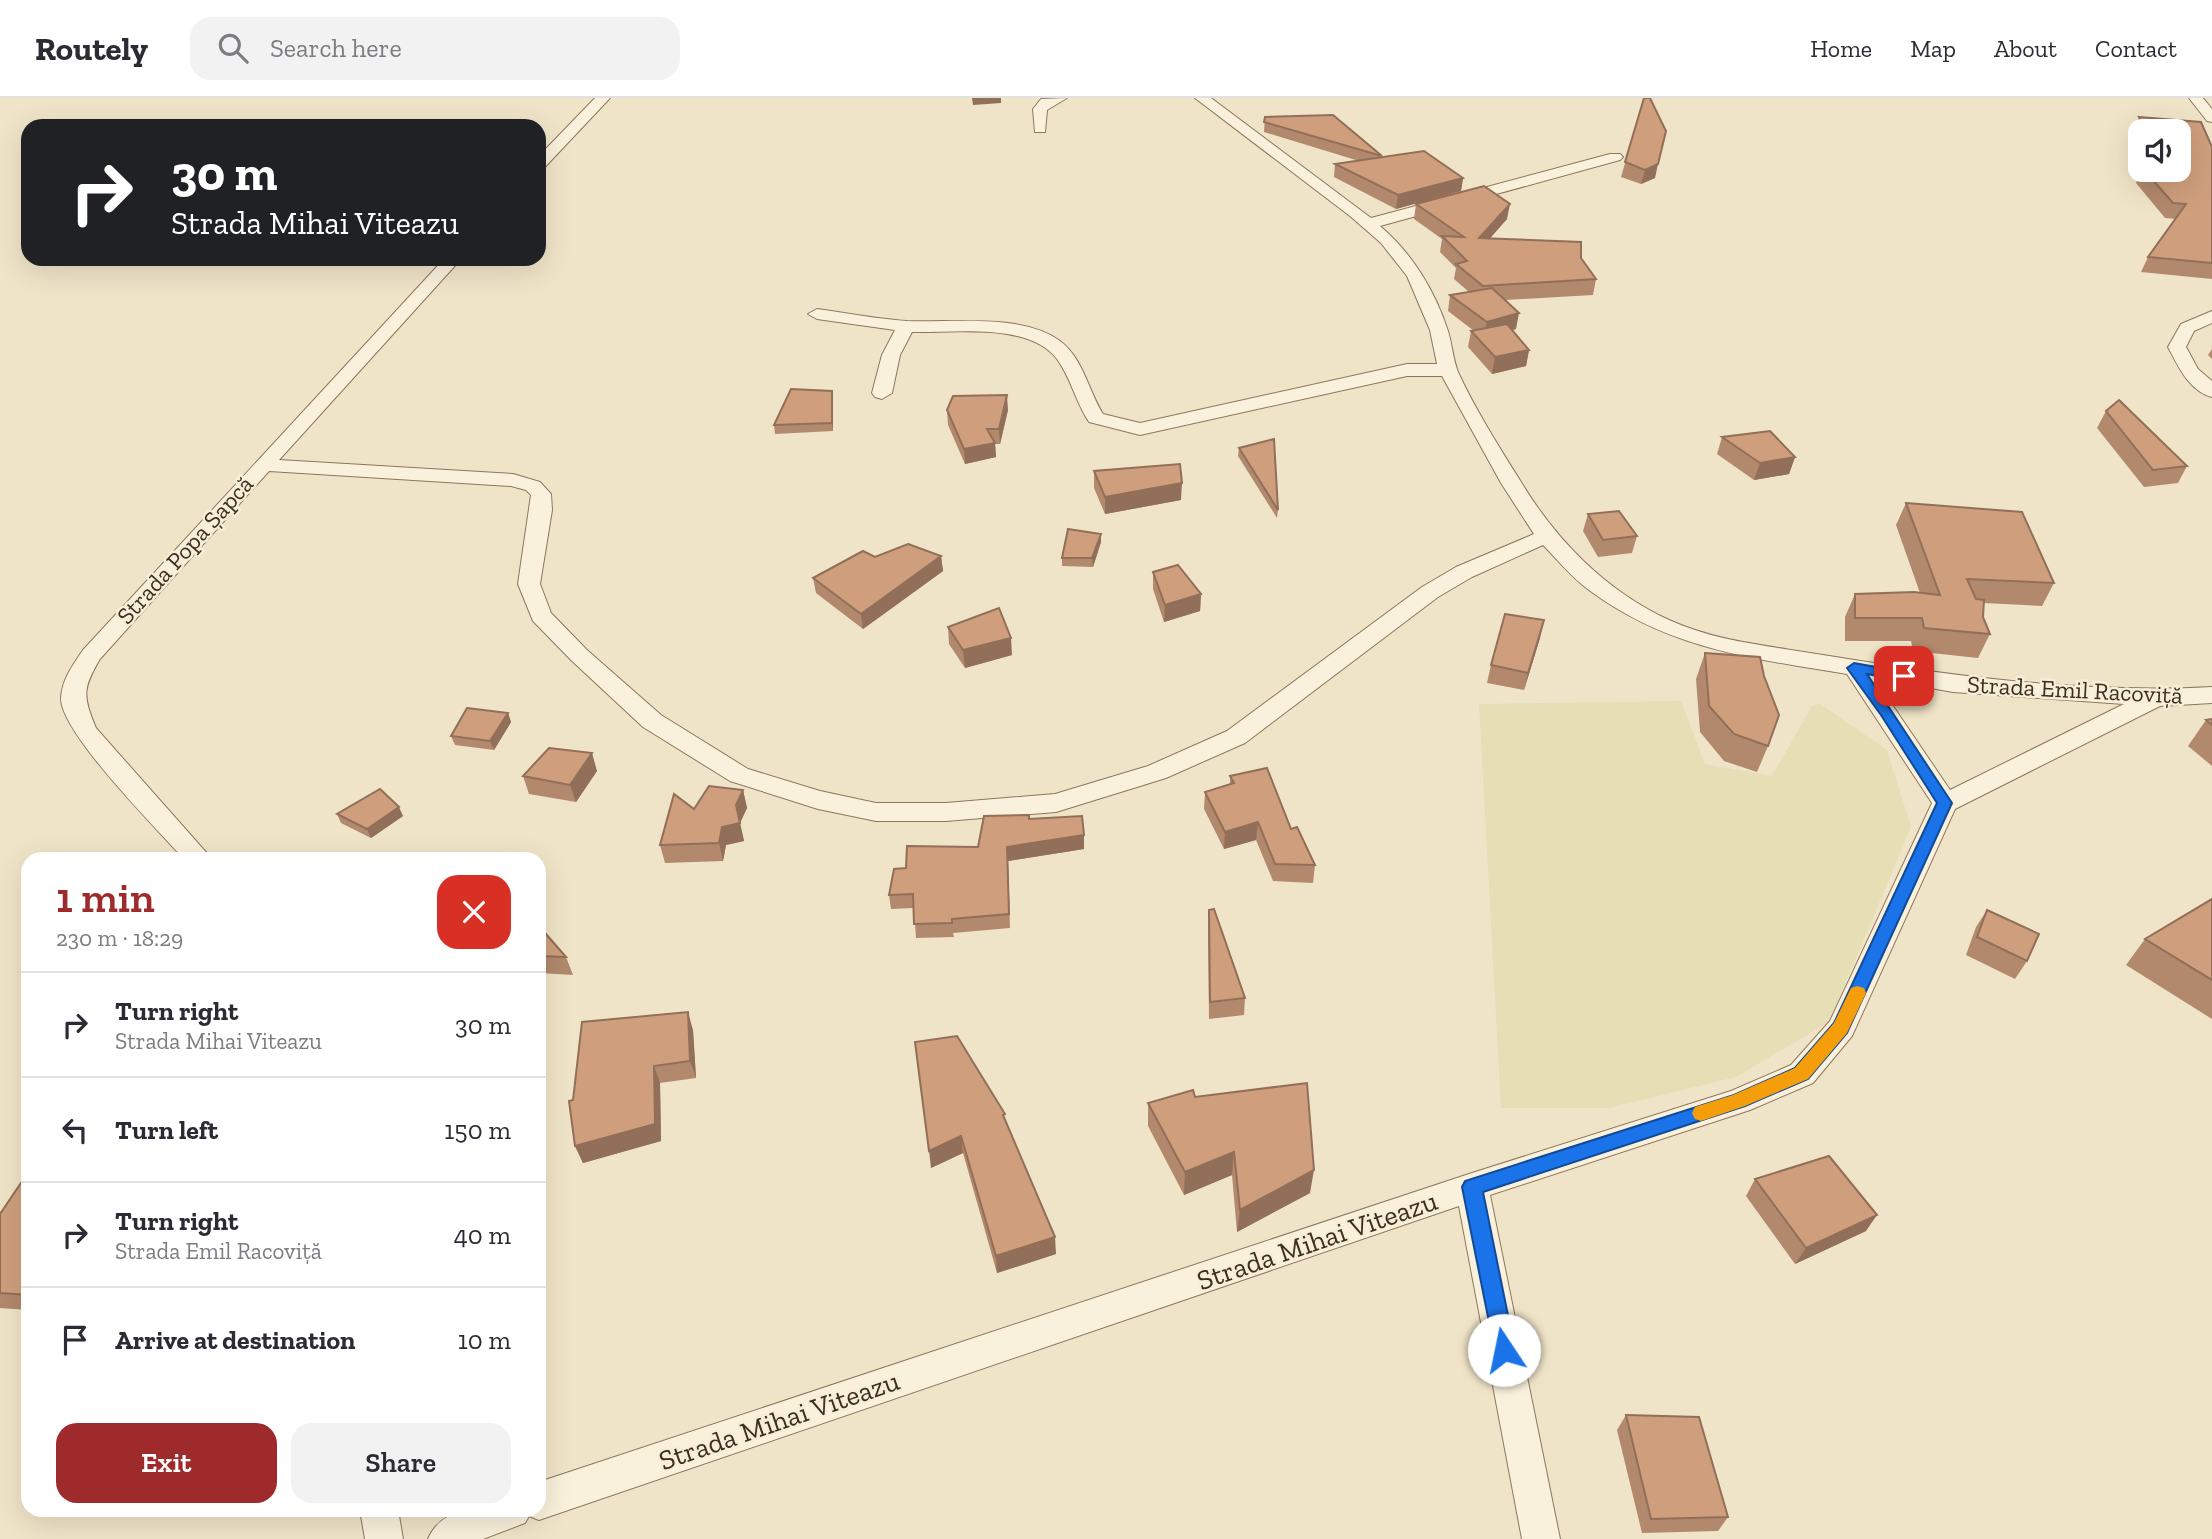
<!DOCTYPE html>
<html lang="en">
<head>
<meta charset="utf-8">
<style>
  :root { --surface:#fff; --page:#f2f2f3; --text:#2b2b33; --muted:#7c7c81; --line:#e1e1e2; --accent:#9e2a2b }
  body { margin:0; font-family:"Zilla Slab",serif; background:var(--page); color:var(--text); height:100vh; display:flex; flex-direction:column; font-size:26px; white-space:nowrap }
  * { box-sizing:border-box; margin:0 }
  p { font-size:23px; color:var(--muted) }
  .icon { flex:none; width:38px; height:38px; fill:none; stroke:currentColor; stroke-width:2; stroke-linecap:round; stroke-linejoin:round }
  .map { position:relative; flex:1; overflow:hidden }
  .details { position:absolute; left:21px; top:754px; width:525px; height:665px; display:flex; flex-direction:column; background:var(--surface); border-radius:21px; box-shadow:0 7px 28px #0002 }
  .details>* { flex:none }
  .top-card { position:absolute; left:21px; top:21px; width:525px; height:147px; border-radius:21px; box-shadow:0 7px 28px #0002; background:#202124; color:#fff; overflow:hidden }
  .tools { position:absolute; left:2128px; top:21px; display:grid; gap:14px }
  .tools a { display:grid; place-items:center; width:63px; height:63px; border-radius:14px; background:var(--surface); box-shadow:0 7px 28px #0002; font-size:35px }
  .pin { position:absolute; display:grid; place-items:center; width:60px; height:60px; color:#fff; margin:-30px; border-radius:14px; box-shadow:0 4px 10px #0006 }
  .me { position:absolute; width:77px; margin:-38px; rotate:349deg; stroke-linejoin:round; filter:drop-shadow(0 0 5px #0008) }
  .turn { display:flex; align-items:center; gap:24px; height:147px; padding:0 35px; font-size:32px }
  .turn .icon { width:91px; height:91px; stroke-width:2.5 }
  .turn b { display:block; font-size:49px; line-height:60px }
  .round { display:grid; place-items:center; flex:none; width:74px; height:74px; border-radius:21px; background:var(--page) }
  .headline { display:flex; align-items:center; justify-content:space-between; height:119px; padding:0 35px }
  h1 { font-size:42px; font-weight:600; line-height:52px; color:var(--accent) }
  .button { display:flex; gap:14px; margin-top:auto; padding:14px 35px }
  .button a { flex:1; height:80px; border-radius:21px; background:var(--accent); color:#fff; font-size:28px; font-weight:600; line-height:80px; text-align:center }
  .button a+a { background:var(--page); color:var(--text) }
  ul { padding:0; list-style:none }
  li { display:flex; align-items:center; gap:21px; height:105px; padding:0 35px; border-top:2px solid var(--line) }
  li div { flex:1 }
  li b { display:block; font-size:26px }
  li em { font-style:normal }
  header { display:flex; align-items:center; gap:42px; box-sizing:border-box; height:98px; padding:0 35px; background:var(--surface); border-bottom:2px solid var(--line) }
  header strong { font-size:33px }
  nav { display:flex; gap:38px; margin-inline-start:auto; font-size:24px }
  .search { width:490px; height:63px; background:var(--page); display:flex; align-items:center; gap:18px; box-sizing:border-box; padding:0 24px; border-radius:21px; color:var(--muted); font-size:26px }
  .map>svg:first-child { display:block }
</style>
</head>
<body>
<header>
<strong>Routely</strong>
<div class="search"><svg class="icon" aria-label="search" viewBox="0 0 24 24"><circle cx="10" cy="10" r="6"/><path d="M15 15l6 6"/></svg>Search here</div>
<nav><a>Home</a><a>Map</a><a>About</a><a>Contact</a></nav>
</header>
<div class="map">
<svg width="2212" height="1441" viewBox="0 0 2212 1441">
  <rect width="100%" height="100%" fill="#f0e4c8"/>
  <!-- farmland -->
  <polygon fill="#e6deb5" points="1681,603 1705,666 1772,678 1812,608 1819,605 1887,652 1911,729 1829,924 1736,979 1609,1010 1501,1010 1479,606"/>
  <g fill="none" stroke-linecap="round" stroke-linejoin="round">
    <defs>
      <g id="minor">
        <polygon points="595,0 610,0 544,70 539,72 539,58"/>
        <polygon points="1067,0 1047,12 1045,34 1035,34 1033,11 1041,1"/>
        <path d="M 1195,0 L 1211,0 L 1371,120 L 1610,56 L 1620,56 L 1623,59 L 1620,62 L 1380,128 C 1412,155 1435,193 1448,233 C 1452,246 1453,261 1458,274 C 1475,311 1499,349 1521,384 C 1556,442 1606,493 1669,522 C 1717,544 1772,548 1823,557 C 1952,578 2082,596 2212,589 L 2212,605 L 2160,608 L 1955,711 L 1852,938 L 1813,985 L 1750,1012 L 1490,1097 L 1560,1441 L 1522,1441 L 1459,1108 L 539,1422 L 529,1418 L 525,1425 L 483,1441 L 428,1441 C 445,1400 502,1412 539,1412 L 539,1384 L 1472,1075 L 1731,993 L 1791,967 L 1830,923 L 1932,705 L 1847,576 C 1752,560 1670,552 1589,492 C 1572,480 1558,462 1543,447 L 1472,479 L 1438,499 L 1245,645 L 1166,680 L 1056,714 L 946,723 L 876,723 L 818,711 L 730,683 L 643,629 L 571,562 L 533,523 L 518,486 L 531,397 L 526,392 L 511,388 L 269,373 L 100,561 C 82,591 83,598 96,630 L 212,761 L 184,761 C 158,732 60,634 61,600 C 62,581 73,567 83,552 L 444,161 L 461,161 L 279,362 L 513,376 L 540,384 L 551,396 L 552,412 L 540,486 L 551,515 L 587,552 L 661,617 L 748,671 L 820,693 L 876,705 L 946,705 L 1055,696 L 1148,668 L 1227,633 L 1422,489 L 1456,469 L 1534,436 L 1501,385 L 1442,278 L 1407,278 L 1140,337 L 1089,324 C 1076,305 1071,280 1057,261 C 1029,224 954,235 912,234 L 900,257 L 892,295 L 882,301 L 875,299 L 872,295 L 882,257 L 895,232 L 817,221 L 808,216 L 817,211 C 847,215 877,221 907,223 C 952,225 1022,215 1060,243 C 1083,260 1088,292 1103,316 L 1140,325 L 1407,266 L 1437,266 L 1430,232 L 1407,178 L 1381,145 L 1350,118 ZM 1874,580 L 1953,594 L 2124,606 L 1950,692 Z"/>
        <polygon points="2189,0 2203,0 2212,11 2212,24 2207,23"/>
        <path d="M 2212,213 L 2212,225 L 2194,233 L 2186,249 L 2198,271 L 2212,283 L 2212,299 C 2189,293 2178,268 2168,249 L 2181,226 Z"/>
        <polygon points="360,1412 398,1412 403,1441 365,1441"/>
      </g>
    </defs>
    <!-- minor casing -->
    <use href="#minor" stroke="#8d765c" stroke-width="2"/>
    <!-- minor -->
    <use href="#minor" fill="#faf1dc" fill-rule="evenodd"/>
  </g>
  <!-- wall -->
  <g fill="#b2896c">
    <polygon points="1644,0 1655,80 1641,86 1621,79"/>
    <polygon points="1265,19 1382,58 1381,59 1463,80 1461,93 1396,111 1334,79 1335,66 1359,63 1264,34"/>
    <polygon points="2139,19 2201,24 2212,49 2212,181 2141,174 2148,159 2176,121 2165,120 2136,85 2142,72 2179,72 2179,33 2140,33 2140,45 2133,33"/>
    <polygon points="1416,106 1507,121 1490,140 1581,160 1596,181 1593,197 1505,202 1516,231 1512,232 1529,252 1526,268 1492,276 1468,249 1471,233 1474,233 1448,213 1450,197 1469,194 1454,181 1456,170 1440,154 1442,141 1414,121"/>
    <polygon points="2212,251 2212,261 2208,257"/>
    <polygon points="832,293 833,301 833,333 775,336 774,327"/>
    <polygon points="947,312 1008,312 1000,346 995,346 996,359 965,366 948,327"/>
    <polygon points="2106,313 2187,368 2178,385 2144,389 2097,330"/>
    <polygon points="1722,339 1795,359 1789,376 1754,382 1717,356"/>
    <polygon points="1239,350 1278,412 1277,420 1238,358"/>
    <polygon points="1094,373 1181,402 1105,416 1094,390"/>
    <polygon points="1906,405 2054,485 2042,508 1984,505 1983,519 1990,536 1978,560 1913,553 1911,543 1845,543 1845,519 1855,496 1920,495 1896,427"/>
    <polygon points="1588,416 1637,438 1632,455 1598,459 1583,433"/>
    <polygon points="1101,444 1093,469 1062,468 1062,460"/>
    <polygon points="941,458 943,473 863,531 816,495 813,480"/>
    <polygon points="1153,474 1201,496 1200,513 1164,524 1153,491"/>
    <polygon points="948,529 1012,557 965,570 949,546"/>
    <polygon points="1540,540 1524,592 1487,585 1491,567"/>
    <polygon points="1705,555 1768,648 1757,674 1724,663 1700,634 1696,581"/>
    <polygon points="508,615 511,624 494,652 455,647 451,638"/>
    <polygon points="2212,621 2212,668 2188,648 2206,622"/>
    <polygon points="597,673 576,704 529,696 523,678"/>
    <polygon points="1230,678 1291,731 1315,767 1313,785 1273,783 1256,742 1224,751 1204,711 1205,694 1230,686"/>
    <polygon points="743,692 747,710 740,725 744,743 726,747 723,763 665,765 660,747 694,711"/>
    <polygon points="337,716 403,718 371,740 341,725"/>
    <polygon points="1029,721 1084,737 1084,751 1008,763 1010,830 953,835 954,839 916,840 914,810 891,811 889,797 906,770 978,749"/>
    <polygon points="2212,801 2212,921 2126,867 2145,841"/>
    <polygon points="1209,812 1245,900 1244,917 1209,921 1208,830"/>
    <polygon points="1987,812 2027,863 2015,881 1966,857 1976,829"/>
    <polygon points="539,828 566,859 573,877 539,875"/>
    <polygon points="693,932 696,980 660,985 661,1043 583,1065 575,1048 573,1002"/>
    <polygon points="957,938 1006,1023 1056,1156 997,1175 963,1055 931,1070"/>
    <polygon points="1195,999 1310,1095 1237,1134 1232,1077 1184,1097 1148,1028 1148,1005"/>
    <polygon points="1755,1081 1866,1133 1795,1166 1746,1098"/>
    <polygon points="28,1084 28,1212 0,1210 0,1116"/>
    <polygon points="1626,1317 1728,1419 1718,1433 1642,1435 1617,1332"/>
  </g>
  <!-- shaded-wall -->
  <g fill="#916f58">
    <polygon points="972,0 1001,0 1001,5 973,7"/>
    <polygon points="1658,66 1655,80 1641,86 1645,72"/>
    <polygon points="1463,80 1461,93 1396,111 1398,97"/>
    <polygon points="1510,106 1507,121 1477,155 1479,140"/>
    <polygon points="1519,215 1516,231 1484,240 1487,224"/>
    <polygon points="1529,252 1526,268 1492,276 1495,259"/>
    <polygon points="832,293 833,301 833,333 832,325"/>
    <polygon points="1007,297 1008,312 1000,346 999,331"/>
    <polygon points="995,345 996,359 965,366 964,351"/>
    <polygon points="1795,359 1789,376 1754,382 1760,365"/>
    <polygon points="1182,385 1181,402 1105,416 1105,399"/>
    <polygon points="1101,436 1101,444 1093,469 1092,460"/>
    <polygon points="941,458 943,473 863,531 861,516"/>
    <polygon points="1201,496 1200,513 1164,524 1165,507"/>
    <polygon points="1544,522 1540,540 1524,592 1528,575"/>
    <polygon points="1011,540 1012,557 965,570 963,552"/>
    <polygon points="508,615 511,624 494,652 490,643"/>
    <polygon points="592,655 597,673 576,704 570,687"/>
    <polygon points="743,692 747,710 740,725 744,743 726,747 723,763 719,745 722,729 736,707"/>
    <polygon points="399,709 403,718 371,740 367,731"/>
    <polygon points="1258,724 1256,742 1224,751 1225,734"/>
    <polygon points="1084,737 1084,751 1008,763 1010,830 1007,749"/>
    <polygon points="688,914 693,932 696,980 690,963"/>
    <polygon points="654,968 660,985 661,1043 583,1065 575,1048"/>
    <polygon points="961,1038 963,1055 931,1070 929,1053"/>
    <polygon points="1234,1054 1232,1077 1184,1097 1185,1074"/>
    <polygon points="1314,1072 1310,1095 1237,1134 1240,1112"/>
    <polygon points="1877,1117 1866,1133 1795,1166 1806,1150"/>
    <polygon points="1055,1139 1056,1156 997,1175 996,1158"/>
  </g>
  <!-- building -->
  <g fill="#cf9f7d" stroke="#916f58" stroke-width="2">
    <polygon points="1644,0 1650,0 1666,33 1658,66 1645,72 1625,64"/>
    <polygon points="1333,17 1382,58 1264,24 1265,19"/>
    <polygon points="2139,19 2201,24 2212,49 2212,165 2148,159 2186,106 2173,105 2144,72 2172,73 2171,72 2179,72 2179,33 2148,33"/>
    <polygon points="1424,53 1463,80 1398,97 1335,66"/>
    <polygon points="1484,88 1510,106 1479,140 1581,144 1581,160 1596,181 1483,188 1456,166 1467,163 1442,138 1464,139 1416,106"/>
    <polygon points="1492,190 1519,215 1487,224 1450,197"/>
    <polygon points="1507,226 1529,252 1495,259 1471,233"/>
    <polygon points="791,291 832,293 832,325 774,327"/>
    <polygon points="1007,297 999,331 987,331 995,345 964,351 947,312 953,298"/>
    <polygon points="2119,302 2187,368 2153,372 2106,313"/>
    <polygon points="1770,333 1795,359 1760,365 1722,339"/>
    <polygon points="1274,341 1278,412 1239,350"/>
    <polygon points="1180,366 1182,385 1105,399 1094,373"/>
    <polygon points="1906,405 2022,414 2054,485 1967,481 1976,501 1984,502 1983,519 1990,536 1924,530 1922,520 1855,520 1855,496 1914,494 1940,497"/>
    <polygon points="1619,413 1637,438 1603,442 1588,416"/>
    <polygon points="1068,431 1101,436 1092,460 1062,460"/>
    <polygon points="908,446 941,458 861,516 813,480 863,453 875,459"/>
    <polygon points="1178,467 1201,496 1165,507 1153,474"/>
    <polygon points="999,510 1011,540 963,552 948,529"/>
    <polygon points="1505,516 1544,522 1528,575 1491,567"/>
    <polygon points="1705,555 1760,559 1764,578 1779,617 1768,648 1734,636 1709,608"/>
    <polygon points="467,610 508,615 490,643 451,638"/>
    <polygon points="2212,621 2212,627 2206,622"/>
    <polygon points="549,650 592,655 570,687 523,678"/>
    <polygon points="1267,670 1291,731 1297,729 1315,767 1275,766 1258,724 1225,734 1205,694 1234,685 1230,678"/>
    <polygon points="709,688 743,692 736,707 740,725 722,729 719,745 660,747 674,696 694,711"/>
    <polygon points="380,691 399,709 367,731 337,716"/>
    <polygon points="1029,717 1029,721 1082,718 1084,737 1007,749 1009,816 952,821 952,825 914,826 913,796 889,797 894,771 906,770 907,748 978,749 984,718"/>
    <polygon points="2212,801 2212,882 2145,841"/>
    <polygon points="1214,811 1245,900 1210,904 1209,812"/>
    <polygon points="1987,812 2039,836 2027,863 1977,839"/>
    <polygon points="539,828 566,859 539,858"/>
    <polygon points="688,914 690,963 654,968 655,1026 575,1048 569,1003 573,1002 582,924"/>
    <polygon points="957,938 1005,1016 1003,1017 1055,1139 996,1158 961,1038 929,1053 915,944"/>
    <polygon points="1307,985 1314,1072 1240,1112 1234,1054 1185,1074 1148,1005 1193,992 1195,999"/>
    <polygon points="1829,1058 1877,1117 1806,1150 1755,1081"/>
    <polygon points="23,1082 28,1084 28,1197 0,1195 0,1116"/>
    <polygon points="1626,1317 1699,1319 1728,1419 1651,1421"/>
  </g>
  <!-- route -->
  <polygon fill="#1a73e8" stroke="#114b97" stroke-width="2" points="1854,565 1909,575 1911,578 1904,583 1867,576 1952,705 1847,935 1808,981 1745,1008 1483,1094 1515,1252 1512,1259 1504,1262 1496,1259 1462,1089 1465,1083 1734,997 1795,970 1834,925 1937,705 1881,617 1847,570"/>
  <!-- slow -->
  <polygon fill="#f59e0b" points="1857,888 1864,890 1866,895 1847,935 1808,981 1745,1008 1701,1023 1695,1021 1692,1015 1695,1009 1733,997 1795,970 1834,925 1851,890"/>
  <g text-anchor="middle" stroke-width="5" stroke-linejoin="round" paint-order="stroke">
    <!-- street labels -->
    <g font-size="24" fill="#3d2e20" stroke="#f7eed8">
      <text transform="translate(185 452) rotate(-48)" y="8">Strada Popa Șapcă</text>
      <text transform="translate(2075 592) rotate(3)" y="8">Strada Emil Racoviță</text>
    </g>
    <!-- near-street labels -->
    <g font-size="28" fill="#3d2e20" stroke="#f7eed8">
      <text transform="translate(1317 1142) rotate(-19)" y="10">Strada Mihai Viteazu</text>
      <text transform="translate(779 1322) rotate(-19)" y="10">Strada Mihai Viteazu</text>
    </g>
  </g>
</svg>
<div class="tools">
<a><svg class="icon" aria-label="sound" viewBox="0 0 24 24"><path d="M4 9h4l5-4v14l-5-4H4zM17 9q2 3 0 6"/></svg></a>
</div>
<div class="pin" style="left:1904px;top:578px;background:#d93025"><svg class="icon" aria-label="arrive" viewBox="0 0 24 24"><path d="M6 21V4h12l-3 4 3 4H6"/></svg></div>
<svg class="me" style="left:1504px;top:1252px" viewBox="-20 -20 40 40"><circle r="19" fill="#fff"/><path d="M0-13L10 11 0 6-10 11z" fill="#1a73e8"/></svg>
<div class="top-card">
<div class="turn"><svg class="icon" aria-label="right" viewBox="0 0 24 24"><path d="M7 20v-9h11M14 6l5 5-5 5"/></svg><div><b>30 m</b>Strada Mihai Viteazu</div></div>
</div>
<section class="details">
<div class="headline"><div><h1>1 min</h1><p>230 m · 18:29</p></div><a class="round" style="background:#d93025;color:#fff"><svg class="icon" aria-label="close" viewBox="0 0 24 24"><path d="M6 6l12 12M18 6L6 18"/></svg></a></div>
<ul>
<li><svg class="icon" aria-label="right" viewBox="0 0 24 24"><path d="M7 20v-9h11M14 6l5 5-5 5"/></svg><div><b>Turn right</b><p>Strada Mihai Viteazu</p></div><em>30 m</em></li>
<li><svg class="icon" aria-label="left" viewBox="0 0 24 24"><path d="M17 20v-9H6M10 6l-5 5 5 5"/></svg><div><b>Turn left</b></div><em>150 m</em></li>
<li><svg class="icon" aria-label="right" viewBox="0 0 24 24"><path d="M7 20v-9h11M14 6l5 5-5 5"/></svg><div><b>Turn right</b><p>Strada Emil Racoviță</p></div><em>40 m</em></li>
<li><svg class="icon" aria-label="arrive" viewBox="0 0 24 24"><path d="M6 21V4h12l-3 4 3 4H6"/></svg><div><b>Arrive at destination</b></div><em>10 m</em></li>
</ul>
<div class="button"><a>Exit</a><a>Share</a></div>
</section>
</div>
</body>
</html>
